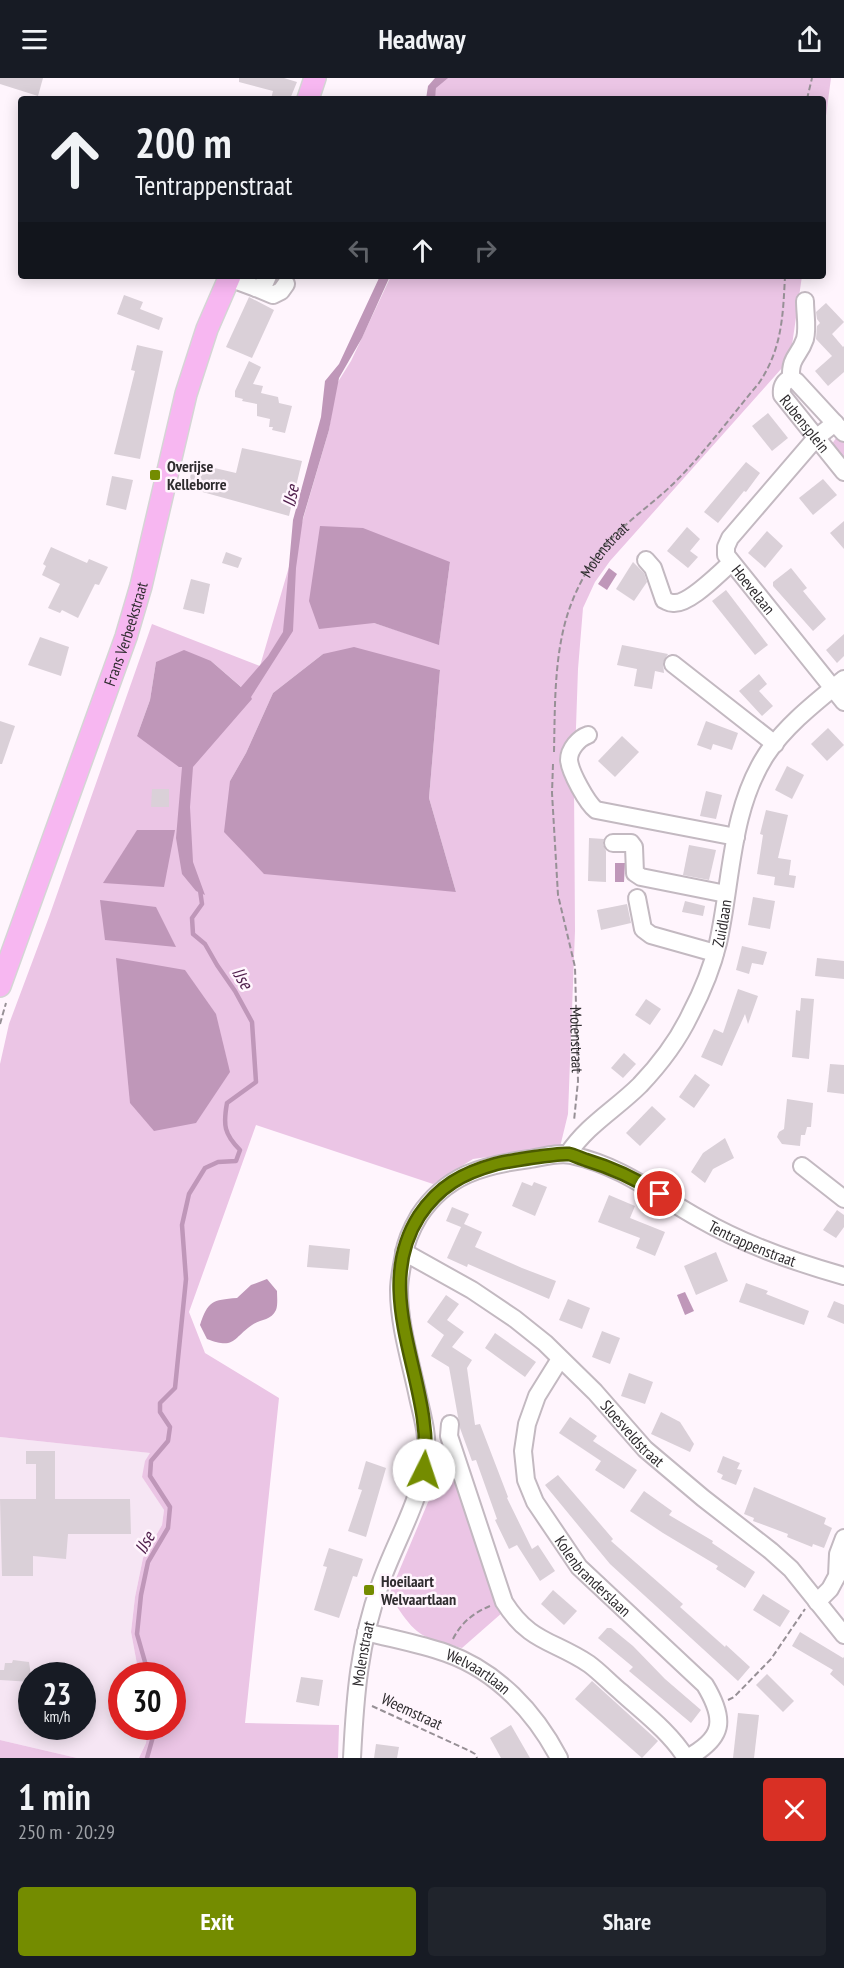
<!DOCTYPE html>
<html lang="en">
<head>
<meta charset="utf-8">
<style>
  :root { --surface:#171b24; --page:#20242c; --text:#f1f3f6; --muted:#9ea1a6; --accent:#748c00 }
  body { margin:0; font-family:"PT Sans Narrow",sans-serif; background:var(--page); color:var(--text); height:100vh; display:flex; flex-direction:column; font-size:22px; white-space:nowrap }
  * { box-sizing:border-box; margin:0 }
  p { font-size:20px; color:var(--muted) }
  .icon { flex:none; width:33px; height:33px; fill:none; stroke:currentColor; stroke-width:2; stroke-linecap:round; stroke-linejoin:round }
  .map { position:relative; height:1680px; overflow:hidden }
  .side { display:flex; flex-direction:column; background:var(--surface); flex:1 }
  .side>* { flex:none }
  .hud { position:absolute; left:18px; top:18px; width:808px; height:183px; border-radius:6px; box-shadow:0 3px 15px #0003; background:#171b24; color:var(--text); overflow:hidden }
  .speed { position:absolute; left:18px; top:1584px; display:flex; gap:12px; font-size:30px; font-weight:700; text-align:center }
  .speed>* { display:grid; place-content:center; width:78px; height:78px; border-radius:50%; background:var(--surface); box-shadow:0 3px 15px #0003; line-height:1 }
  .speed small { font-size:15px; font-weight:400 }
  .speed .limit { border:9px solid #d22; background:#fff; color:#111 }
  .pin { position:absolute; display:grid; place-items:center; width:51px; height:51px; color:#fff; margin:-26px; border:3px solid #fff; border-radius:50%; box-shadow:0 2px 6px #0007 }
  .me { position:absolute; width:66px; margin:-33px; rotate:4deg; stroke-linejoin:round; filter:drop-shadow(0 0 4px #0008) }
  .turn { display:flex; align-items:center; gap:21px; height:126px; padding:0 18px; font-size:27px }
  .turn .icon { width:78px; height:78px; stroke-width:2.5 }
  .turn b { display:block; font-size:42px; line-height:51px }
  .lanes { display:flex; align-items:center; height:57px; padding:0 18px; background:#0003; justify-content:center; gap:30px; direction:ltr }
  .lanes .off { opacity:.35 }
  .round { display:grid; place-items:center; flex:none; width:63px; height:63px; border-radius:6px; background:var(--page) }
  .overview { display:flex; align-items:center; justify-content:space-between; height:102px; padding:0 18px }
  h1 { font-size:36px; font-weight:600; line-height:45px }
  .button { display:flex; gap:12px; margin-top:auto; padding:12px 18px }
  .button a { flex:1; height:69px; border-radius:6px; background:var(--accent); color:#fff; font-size:24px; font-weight:600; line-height:69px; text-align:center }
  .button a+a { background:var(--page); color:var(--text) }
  header { display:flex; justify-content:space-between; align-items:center; height:78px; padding:0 18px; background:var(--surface); font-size:27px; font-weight:600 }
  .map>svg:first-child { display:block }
</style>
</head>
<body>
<header><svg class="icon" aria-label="menu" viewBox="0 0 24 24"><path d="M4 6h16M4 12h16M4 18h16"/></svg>Headway<svg class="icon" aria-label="share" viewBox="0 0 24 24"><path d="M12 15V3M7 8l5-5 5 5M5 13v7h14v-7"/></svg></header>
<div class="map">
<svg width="844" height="1680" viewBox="0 0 844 1680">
  <rect width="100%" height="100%" fill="#fff5fd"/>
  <!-- built -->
  <path fill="#f6e6f4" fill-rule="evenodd" d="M 0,1359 L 151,1375 L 142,1399 L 164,1432 L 162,1447 L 143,1480 L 135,1519 L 131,1554 L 139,1597 L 122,1598 L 122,1648 L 148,1649 L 146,1665 L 139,1680 L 77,1680 L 0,1662 ZM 32,1598 L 82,1598 L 82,1648 L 32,1648 Z"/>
  <!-- green -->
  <g fill="#ebc5e5" fill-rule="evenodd">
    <polygon points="438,0 831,0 824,53 824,21 434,21"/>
    <path d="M 391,198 L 802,198 L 790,281 L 610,483 L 595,504 L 583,530 L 578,591 L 574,707 L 575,853 L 568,1036 L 560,1069 L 473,1081 L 433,1106 L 256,1047 L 189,1234 L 205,1275 L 279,1320 L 245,1645 L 339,1647 L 338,1680 L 139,1680 L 146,1665 L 148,1649 L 172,1648 L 172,1598 L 139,1597 L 131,1554 L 135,1519 L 143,1480 L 162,1447 L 164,1432 L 142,1399 L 145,1383 L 150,1375 L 0,1359 L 0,986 L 9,946 L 49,839 L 152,546 L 260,588 L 329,352 L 336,307 L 351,283 ZM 450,484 L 439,566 L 374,545 ZM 323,576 L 440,592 L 429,720 L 456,814 L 230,703 L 246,675 L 273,615 ZM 211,583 L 247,614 L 137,658 L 150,622 L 156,584 Z"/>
    <polygon points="838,357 844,363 844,386 830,369"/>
    <path d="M 454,1395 L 503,1534 L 462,1570 C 416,1558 416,1557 389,1517 L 434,1410 Z"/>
    <polygon points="0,1662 77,1680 0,1680"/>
  </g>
  <!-- water -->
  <g fill="#bf97b9">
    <polygon points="435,0 448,0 436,10 435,21 426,21 428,8"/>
    <polygon points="380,198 390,198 362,260 339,300 329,352 303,440 296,490 293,553 251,619 252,621 193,689 190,729 193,784 205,817 196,813 182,796 176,760 182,689 179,689 137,658 150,622 156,584 184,572 211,583 241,609 268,578 283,554 293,442 321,339 325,303 339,286"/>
    <polygon points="320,448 363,450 450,484 439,567 374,545 319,551 309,523"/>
    <polygon points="609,490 617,496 607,512 598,506"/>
    <polygon points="354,569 440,592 429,720 456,814 264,796 224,754 230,703 246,675 273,615 323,576"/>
    <polygon points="137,752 175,752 164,809 103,805"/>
    <polygon points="615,785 625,785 624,804 615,804"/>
    <polygon points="100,822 156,829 176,869 105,862"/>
    <polygon points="116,880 185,892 216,936 230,994 196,1045 154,1053 130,1025"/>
    <path d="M 267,1201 L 277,1213 C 277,1218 278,1227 276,1232 C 271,1243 260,1241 252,1247 C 233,1260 235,1272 207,1261 L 200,1247 C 208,1223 212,1222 237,1220 L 251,1207 Z"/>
    <polygon points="685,1214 694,1233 685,1237 677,1217"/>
  </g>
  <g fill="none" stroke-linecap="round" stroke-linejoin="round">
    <!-- stream -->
    <g stroke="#bf97b9" stroke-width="4.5">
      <path d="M 149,1598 L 137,1556 L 141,1517 L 148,1484 L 168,1450 L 170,1429 L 150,1398 L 151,1383 L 168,1363 L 170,1349 L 160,1334 L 160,1325 L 175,1310 L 186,1201 L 182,1147 L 189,1116 L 205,1090 L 218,1084 L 236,1083 L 240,1072 C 224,1056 223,1047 227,1025 L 256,1004 L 252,944 L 235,913 L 217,887 L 205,866 L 193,856 L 192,840 L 202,826 L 200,812"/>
      <polyline points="147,1680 156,1648"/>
    </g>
  </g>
  <!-- building -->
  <g fill="#dad0d8">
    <polygon points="0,0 43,0 38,18 0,6"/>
    <polygon points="239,0 284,0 297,4 290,21 271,21 273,13 239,4"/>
    <polygon points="124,217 143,224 140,231 163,240 159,252 117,236"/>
    <polygon points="249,219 274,232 252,280 226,269"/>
    <polygon points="826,225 844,244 832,256 843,269 844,268 844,294 828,308 815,293 832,278 816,261 817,248 820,245 817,241 816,234"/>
    <polygon points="137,267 163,273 140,381 114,376 135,293 131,292"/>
    <polygon points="249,283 261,289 253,306 263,308 261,315 278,319 279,325 292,328 285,355 272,352 273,349 269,349 270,341 257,338 257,326 242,323 243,321 235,319 235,313"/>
    <polygon points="768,335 788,360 772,373 752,348"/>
    <polygon points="242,370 302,383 289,438 188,410 193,385 236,395"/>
    <polygon points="746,384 760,395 746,414 744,413 718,445 704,434"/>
    <polygon points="112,398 133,402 126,432 106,427"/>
    <polygon points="823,401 837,417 813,437 799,420"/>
    <polygon points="844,443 844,471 830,455"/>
    <polygon points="687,449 700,461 690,473 698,479 688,490 667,473"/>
    <polygon points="767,453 783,468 765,490 748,475"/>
    <polygon points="51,469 87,485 89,481 108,489 99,507 95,506 78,540 62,532 60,535 48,530 60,506 42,497 46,488 43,486"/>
    <polygon points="226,474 242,480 238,490 222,485"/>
    <polygon points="633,484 644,495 647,504 634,523 616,511"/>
    <polygon points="791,490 807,510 803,513 826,541 813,553 773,508 773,504"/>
    <polygon points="191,501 210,506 204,536 183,531"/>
    <polygon points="726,512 768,567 755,577 712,523"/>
    <polygon points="844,556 844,578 837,585 826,572"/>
    <polygon points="40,559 69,569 61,598 28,587"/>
    <polygon points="622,567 668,576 663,584 664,595 655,593 652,611 634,608 637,591 617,587"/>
    <polygon points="759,596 767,606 759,613 773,628 762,638 739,613"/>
    <polygon points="0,643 15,648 2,686 0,686"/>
    <polygon points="706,643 738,655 732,672 713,666 711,672 697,667"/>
    <polygon points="828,650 844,667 827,683 811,666"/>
    <polygon points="622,658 639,674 615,699 598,683"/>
    <polygon points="787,688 804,697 792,721 775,712"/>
    <polygon points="152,711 169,711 169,729 151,729"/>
    <polygon points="706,713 722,717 716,741 700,738"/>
    <polygon points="766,732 788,737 778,780 791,782 789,797 796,798 794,810 774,807 775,799 757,796 763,757 760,756"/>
    <polygon points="589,760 604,761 603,766 606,773 606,804 588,803"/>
    <polygon points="689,767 716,772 709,802 683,797"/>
    <polygon points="753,819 775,823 770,851 748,847"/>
    <polygon points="685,823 705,828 703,838 682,834"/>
    <polygon points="627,826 631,845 601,852 597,832"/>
    <polygon points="742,868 767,874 763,887 752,885 749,896 736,892"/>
    <polygon points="817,880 844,883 844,901 815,898"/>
    <polygon points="738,911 758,918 748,946 745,936 722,988 701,979 714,951 723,955"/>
    <polygon points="801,920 814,921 809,981 792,979 796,932 800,933"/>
    <polygon points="646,921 661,931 650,947 635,937"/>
    <polygon points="624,975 636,986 623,1000 611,990"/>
    <polygon points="830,986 844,987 844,1016 827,1014"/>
    <polygon points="695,996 710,1007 694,1030 679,1019"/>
    <polygon points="787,1021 813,1025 811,1049 807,1049 805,1057 801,1057 800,1068 782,1066 777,1059 779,1054 784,1051"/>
    <polygon points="652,1028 666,1041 640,1068 626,1055"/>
    <polygon points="725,1060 734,1080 713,1091 705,1105 691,1094 703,1075"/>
    <polygon points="522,1104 532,1108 534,1104 547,1109 535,1138 512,1128"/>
    <polygon points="609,1117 635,1128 630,1140 665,1154 655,1178 636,1170 640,1160 598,1144"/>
    <polygon points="452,1129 469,1136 464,1146 482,1154 475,1169 522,1190 556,1203 549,1221 468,1186 467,1189 447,1180 461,1149 446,1143"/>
    <polygon points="837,1132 844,1137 844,1149 836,1160 823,1152"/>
    <polygon points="309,1167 350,1171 348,1192 307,1189"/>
    <polygon points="716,1174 728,1203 696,1217 684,1188"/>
    <polygon points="746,1205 768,1213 766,1216 809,1233 804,1247 739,1224"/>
    <polygon points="446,1217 459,1226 447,1242 464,1254 452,1269 472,1282 467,1290 475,1347 480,1346 508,1419 507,1420 532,1471 538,1467 555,1493 540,1503 517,1467 509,1471 495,1442 497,1441 476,1382 472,1383 460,1350 449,1289 431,1278 444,1257 427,1244"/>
    <polygon points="568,1221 590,1230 582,1251 559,1242"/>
    <polygon points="834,1223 844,1227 844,1246 827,1239"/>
    <polygon points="602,1253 620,1260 610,1286 592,1279"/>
    <polygon points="495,1255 536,1284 525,1299 485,1270"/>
    <polygon points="629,1295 653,1304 645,1326 621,1318"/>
    <polygon points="661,1334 680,1344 694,1366 690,1374 651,1356"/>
    <polygon points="570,1339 597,1358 593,1363 637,1392 624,1411 595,1392 601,1383 559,1355"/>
    <polygon points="26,1373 55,1373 55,1421 130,1421 131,1456 68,1456 66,1481 33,1478 33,1498 2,1498 0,1421 36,1421 36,1386 26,1386"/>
    <polygon points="723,1378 740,1385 737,1391 742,1392 736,1407 721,1401 723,1397 717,1394"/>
    <polygon points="366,1383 386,1390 366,1459 348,1453 362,1412 358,1411"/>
    <polygon points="558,1397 613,1461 611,1463 683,1526 680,1529 725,1569 726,1567 750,1589 738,1603 610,1486 545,1407"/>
    <polygon points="754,1409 826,1440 824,1446 832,1450 824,1470 813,1466 812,1469 787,1459 788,1456 753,1443 754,1440 744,1436"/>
    <polygon points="644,1413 672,1433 669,1437 713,1463 712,1465 755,1494 745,1510 716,1491 718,1488 663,1455 630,1433"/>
    <polygon points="329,1470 363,1481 357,1499 353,1498 339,1540 314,1532 327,1489 323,1488"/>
    <polygon points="553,1512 577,1533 564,1547 541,1526"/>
    <polygon points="763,1516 790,1533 780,1549 753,1532"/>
    <polygon points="607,1550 611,1550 633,1568 665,1601 701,1632 691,1645 629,1593 633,1589 598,1560"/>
    <polygon points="800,1554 843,1580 844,1579 844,1608 830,1596 833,1592 792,1568"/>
    <polygon points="13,1582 29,1584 32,1604 0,1602 0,1592 4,1592 5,1585 12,1585"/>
    <polygon points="767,1596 794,1623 783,1634 756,1607"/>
    <polygon points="301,1599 323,1602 319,1628 296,1624"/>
    <polygon points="592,1603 658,1663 642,1680 575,1621"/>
    <polygon points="738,1635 759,1637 754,1680 733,1680"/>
    <polygon points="511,1647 530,1680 501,1680 490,1660"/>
    <polygon points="376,1666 399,1669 397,1680 374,1680"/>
  </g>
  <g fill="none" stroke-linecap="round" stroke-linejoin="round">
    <defs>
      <g id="minor">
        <polyline points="229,200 256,210 264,207 268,198"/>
        <polyline points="256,210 273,217 281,213 286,206"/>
        <path d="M 791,300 C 790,278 799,279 805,261 C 808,250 805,235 805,223"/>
        <path id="s3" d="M 835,345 L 816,360 L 730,460 L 726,469 L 726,477 L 844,624"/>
        <path id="s4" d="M 844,355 L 796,303 L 791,300 C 783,304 781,309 782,317 L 844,394"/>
        <path d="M 646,482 L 653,490 L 664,522 C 667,523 669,525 673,525 C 689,527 719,495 731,485"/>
        <polyline points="673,586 775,666"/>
        <path d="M 588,657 C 579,660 569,671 569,682 C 570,694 587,725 596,732 L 736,759"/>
        <polyline points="613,765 631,765 634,769 635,795 641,799 726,816"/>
        <polyline points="637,820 643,851 651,857 715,875"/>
        <path id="s5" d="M 568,1076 C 587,1047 616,1031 640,1007 C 659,987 678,962 690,937 C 702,914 712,890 718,865 C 732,803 730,733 766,677 C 786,647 816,624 844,601"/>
        <polyline points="802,1088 844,1121"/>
        <path id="s6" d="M 404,1174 L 472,1212 L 515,1241 L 545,1265 L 595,1314 L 645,1371 L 703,1420 L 771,1473 L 791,1491 L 844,1557"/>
        <path id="s7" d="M 560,1281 L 537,1318 L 527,1346 L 523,1373 L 526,1402 L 535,1424 L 579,1489 L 705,1607 C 726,1642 724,1660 687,1680"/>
        <path d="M 450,1346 L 449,1358 L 504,1524 C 530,1565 553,1562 589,1586 C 600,1594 610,1605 621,1614 C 643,1634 670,1654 686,1680"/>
        <polyline points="422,1400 435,1399 459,1390"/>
        <polyline points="817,1524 830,1511 837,1498 838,1476 844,1460"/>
        <path id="s8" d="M 366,1554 C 393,1561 420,1566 446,1575 C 497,1593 535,1634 559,1680"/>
        <path id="s9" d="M 352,1680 C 355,1619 359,1565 380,1507 C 395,1463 422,1422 426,1375 C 428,1357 422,1337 418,1319 C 411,1285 399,1248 399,1212 C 399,1201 402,1188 404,1176 C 406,1162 412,1150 419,1138 C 446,1097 483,1087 530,1081 C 542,1079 559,1074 571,1077 C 622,1088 655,1116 700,1141 C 745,1167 794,1184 844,1198"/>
      </g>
      <g id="major">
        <polyline points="308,21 315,0"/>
        <path id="s10" d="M 0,908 L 126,559 L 141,508 L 186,316 L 207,251 L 230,198"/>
      </g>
    </defs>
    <!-- minor casing -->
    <use href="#minor" stroke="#c3b9c1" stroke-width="20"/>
    <!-- major casing -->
    <use href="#major" stroke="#d5d5d5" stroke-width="24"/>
    <!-- path -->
    <g stroke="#979096" stroke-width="2" stroke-dasharray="6 3" stroke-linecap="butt">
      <polyline points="807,21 812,0"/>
      <path id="s1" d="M 554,674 C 555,629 554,581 567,538 C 576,509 593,478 615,457 C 636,436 660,420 680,399 C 708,370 733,336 759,305 C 782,271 783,238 785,198"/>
      <path id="s2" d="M 553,686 L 552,715 L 558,817 L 575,889 L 578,1003 L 574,1043"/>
      <polyline points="0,946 6,925"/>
      <path d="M 453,1561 C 461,1545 473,1535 490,1528"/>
      <polyline points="728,1622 734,1619 771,1581 805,1531"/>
      <polyline points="372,1628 470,1673 475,1676 477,1680"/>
    </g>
    <!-- minor -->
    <use href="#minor" stroke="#fff" stroke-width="16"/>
    <!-- major -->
    <use href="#major" stroke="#f7b7f1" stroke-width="21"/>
  </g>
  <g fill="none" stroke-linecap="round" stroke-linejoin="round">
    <defs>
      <path id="route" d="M 424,1392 C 436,1307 368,1219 419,1138 C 439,1108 463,1095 496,1086 C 509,1083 557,1075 569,1076 C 574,1077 580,1080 586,1082 C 613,1090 636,1101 660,1116"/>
    </defs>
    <!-- route casing -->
    <use href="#route" stroke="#4b5b00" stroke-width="15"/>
    <!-- route -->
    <use href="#route" stroke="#748c00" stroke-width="10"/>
  </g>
  <!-- markers -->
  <g fill="#748c00" stroke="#fff5fd" stroke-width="2">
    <rect x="149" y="391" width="12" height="12" rx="3"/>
    <rect x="363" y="1506" width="12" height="12" rx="3"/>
  </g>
  <g text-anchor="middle" stroke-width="5" stroke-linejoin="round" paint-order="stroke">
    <!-- street labels -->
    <g font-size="16" fill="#2f2c2f" stroke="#fff5fd">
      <text dy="6" stroke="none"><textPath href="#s4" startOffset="134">Rubensplein</textPath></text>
      <text dy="6" stroke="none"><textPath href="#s1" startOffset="214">Molenstraat</textPath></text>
      <text dy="6" stroke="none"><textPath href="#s3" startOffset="218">Hoevelaan</textPath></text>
      <text dy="6" stroke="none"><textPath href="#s10" startOffset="374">Frans Verbeekstraat</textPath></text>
      <text dy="6" stroke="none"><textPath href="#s5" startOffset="284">Zuidlaan</textPath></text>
      <text dy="6" stroke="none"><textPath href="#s2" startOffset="278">Molenstraat</textPath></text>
      <text dy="6" stroke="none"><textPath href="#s9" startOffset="933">Tentrappenstraat</textPath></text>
      <text dy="6" stroke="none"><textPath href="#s6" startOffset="294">Sloesveldstraat</textPath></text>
      <text dy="6" stroke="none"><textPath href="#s7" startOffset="248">Kolenbranderslaan</textPath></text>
      <text dy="6" stroke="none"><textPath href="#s9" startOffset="105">Molenstraat</textPath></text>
      <text dy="6" stroke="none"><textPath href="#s8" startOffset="120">Welvaartlaan</textPath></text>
      <text transform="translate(412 1633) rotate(25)" y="6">Weemstraat</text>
    </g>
    <!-- poi labels -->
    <g font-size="16" font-weight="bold" fill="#2f2c2f" stroke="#fff5fd" text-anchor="start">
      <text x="167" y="394">Overijse<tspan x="167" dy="18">Kelleborre</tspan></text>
      <text x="381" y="1509">Hoeilaart<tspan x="381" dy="18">Welvaartlaan</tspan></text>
    </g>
    <!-- water labels -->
    <g font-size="18" font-style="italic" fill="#4d1c49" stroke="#fff5fd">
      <text transform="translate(291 418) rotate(-78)" y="6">IJse</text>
      <text transform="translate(242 900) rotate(59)" y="6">IJse</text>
      <text transform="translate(145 1465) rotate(-62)" y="6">IJse</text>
    </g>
  </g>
</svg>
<div class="speed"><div>23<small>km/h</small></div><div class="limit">30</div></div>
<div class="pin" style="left:660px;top:1116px;background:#d93025"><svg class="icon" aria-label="arrive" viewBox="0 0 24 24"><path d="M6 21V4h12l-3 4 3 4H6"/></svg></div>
<svg class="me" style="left:424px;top:1392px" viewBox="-20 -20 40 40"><circle r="19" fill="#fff"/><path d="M0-13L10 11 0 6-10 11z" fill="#748c00"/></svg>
<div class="hud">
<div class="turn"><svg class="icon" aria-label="ahead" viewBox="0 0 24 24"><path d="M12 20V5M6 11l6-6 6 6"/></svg><div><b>200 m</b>Tentrappenstraat</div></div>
<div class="lanes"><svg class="icon off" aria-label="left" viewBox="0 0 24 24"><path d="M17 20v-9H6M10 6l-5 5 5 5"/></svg><svg class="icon" aria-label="ahead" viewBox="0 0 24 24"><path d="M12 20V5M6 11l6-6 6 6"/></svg><svg class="icon off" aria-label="right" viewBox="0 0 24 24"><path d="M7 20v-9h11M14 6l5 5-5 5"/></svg></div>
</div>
</div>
<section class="side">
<div class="overview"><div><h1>1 min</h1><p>250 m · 20:29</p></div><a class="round" style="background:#d93025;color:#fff"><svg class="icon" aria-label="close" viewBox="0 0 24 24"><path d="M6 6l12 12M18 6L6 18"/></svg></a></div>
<div class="button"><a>Exit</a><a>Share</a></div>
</section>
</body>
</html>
